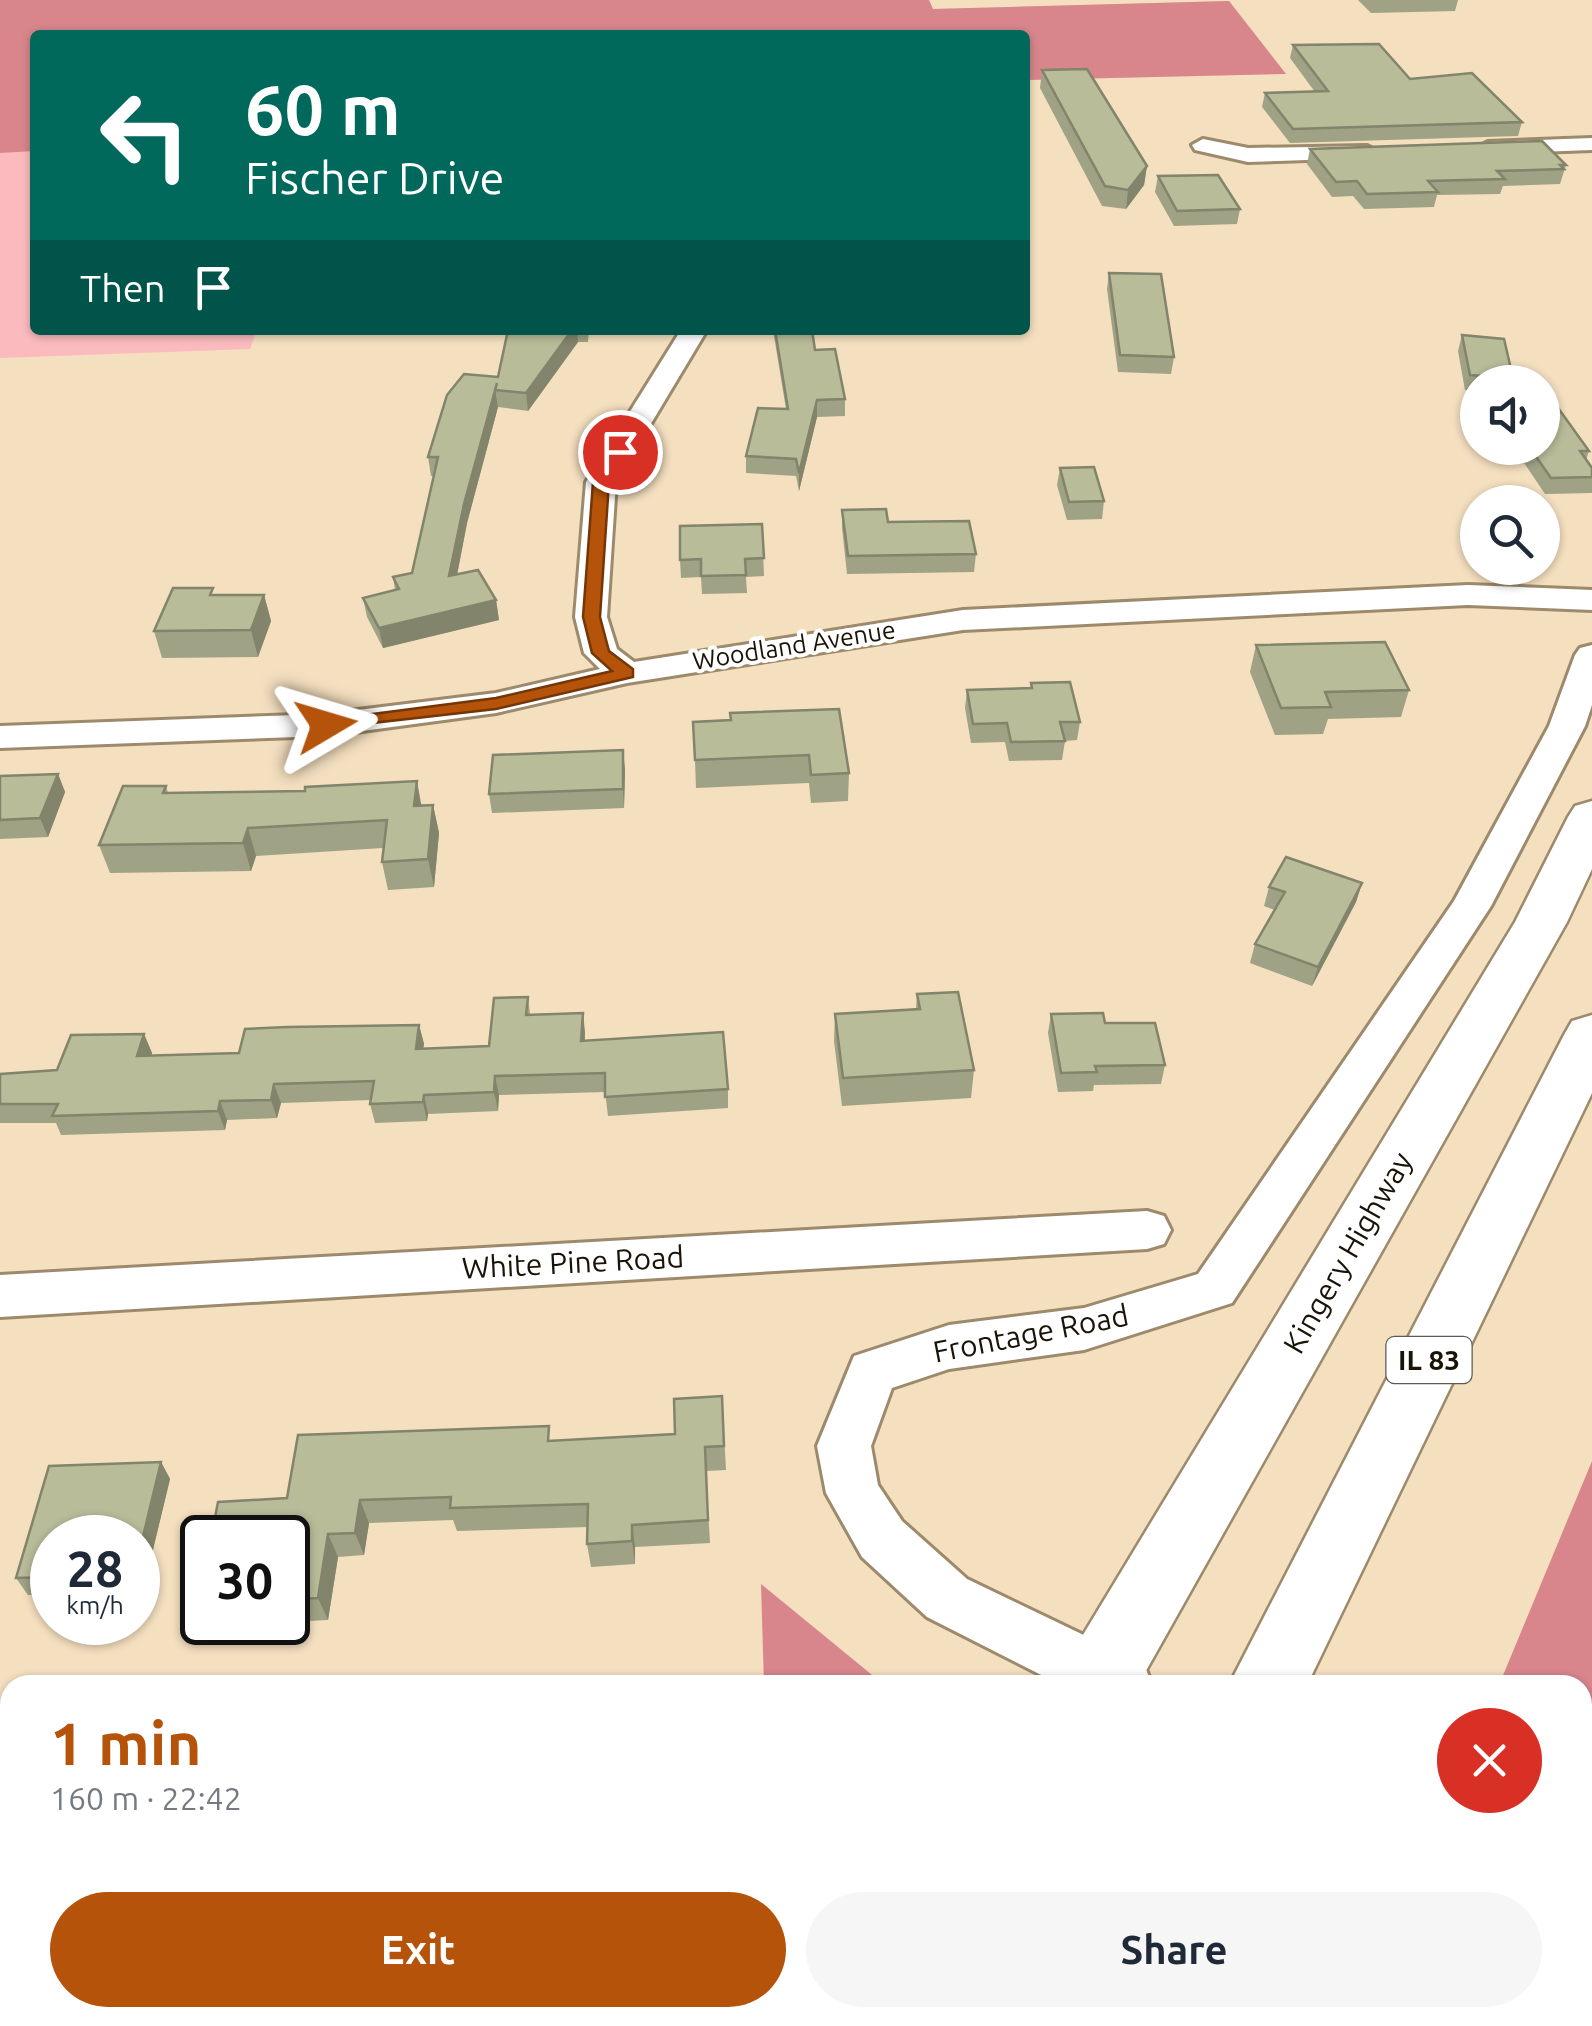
<!DOCTYPE html>
<html lang="en">
<head>
<meta charset="utf-8">
<style>
  :root { --surface:#fff; --page:#f6f6f7; --text:#1f2937; --muted:#747a83; --accent:#b45309 }
  body { margin:0; font-family:Ubuntu,sans-serif; background:var(--page); color:var(--text); height:100vh; display:flex; flex-direction:column; font-size:38px; white-space:nowrap }
  * { box-sizing:border-box; margin:0 }
  p { font-size:32px; color:var(--muted) }
  .icon { flex:none; width:55px; height:55px; fill:none; stroke:currentColor; stroke-width:2; stroke-linecap:round; stroke-linejoin:round }
  .map { position:relative; flex:1; overflow:hidden }
  .side { position:absolute; left:0px; top:1675px; width:1592px; height:352px; display:flex; flex-direction:column; background:var(--surface); border-radius:30px 30px 0 0; box-shadow:0 2px 8px #0004 }
  .side>* { flex:none }
  .top-card { position:absolute; left:30px; top:30px; width:1000px; height:305px; border-radius:10px; box-shadow:0 2px 8px #0004; background:#00695c; color:#fff; overflow:hidden }
  .tools { position:absolute; left:1460px; top:365px; display:grid; gap:20px }
  .tools a { display:grid; place-items:center; width:100px; height:100px; border-radius:50%; background:var(--surface); box-shadow:0 2px 8px #0004; font-size:50px }
  .speed { position:absolute; left:30px; top:1515px; display:flex; gap:20px; font-size:50px; font-weight:700; text-align:center }
  .speed>* { display:grid; place-content:center; width:130px; height:130px; border-radius:50%; background:var(--surface); box-shadow:0 2px 8px #0004; line-height:1 }
  .speed small { font-size:25px; font-weight:400 }
  .speed .limit { border:5px solid #111; border-radius:15px; background:#fff; color:#111 }
  .pin { position:absolute; display:grid; place-items:center; width:85px; height:85px; color:#fff; margin:-42px; border:5px solid #fff; border-radius:50%; box-shadow:0 2px 10px #0007 }
  .me { position:absolute; width:110px; margin:-55px; rotate:83deg; stroke-linejoin:round; filter:drop-shadow(0 0 8px #0008) }
  .turn { display:flex; align-items:center; gap:35px; height:210px; padding:0 50px; font-size:45px }
  .turn .icon { width:130px; height:130px; stroke-width:2.5 }
  .turn b { display:block; font-size:70px; line-height:85px }
  .then { display:flex; align-items:center; height:95px; padding:0 50px; background:#0003; gap:20px; font-size:38px }
  .round { display:grid; place-items:center; flex:none; width:105px; height:105px; border-radius:52px; background:var(--page) }
  .headline { display:flex; align-items:center; justify-content:space-between; height:170px; padding:0 50px }
  h1 { font-size:60px; font-weight:600; line-height:75px; color:var(--accent) }
  .primary-button { display:flex; gap:20px; margin-top:auto; padding:20px 50px }
  .primary-button a { flex:1; height:115px; border-radius:60px; background:var(--accent); color:#fff; font-size:40px; font-weight:600; line-height:115px; text-align:center }
  .primary-button a+a { background:var(--page); color:var(--text) }
  .map>svg:first-child { display:block }
</style>
</head>
<body>
<div class="map">
<svg width="1592" height="2026" viewBox="0 0 1592 2026">
  <rect width="100%" height="100%" fill="#f4dfbf"/>
  <!-- green -->
  <polygon fill="#fbbbbe" points="0,0 929,0 933,9 1229,1 1286,74 1025,80 1025,35 35,35 35,330 257,330 250,349 0,358"/>
  <!-- forest -->
  <g fill="#d8868c">
    <polygon points="0,0 929,0 933,9 1229,1 1286,74 1025,80 1025,35 35,35 35,151 0,153"/>
    <polygon points="1592,1461 1592,2026 1358,2026 1362,2018 1582,2018 1582,1685 1499,1685"/>
    <polygon points="761,1584 877,1679 880,1685 764,1685"/>
    <polygon points="10,1892 10,2018 803,2018 798,2026 0,2026 0,1893"/>
  </g>
  <g fill="none" stroke-linecap="round" stroke-linejoin="round">
    <defs>
      <g id="street">
        <polygon points="1592,138 1592,150 1488,154 1477,148 1488,142"/>
        <polygon points="1203,139 1248,148 1367,146 1378,152 1367,158 1248,162 1195,150 1192,145"/>
        <polygon points="681,330 707,330 616,482 607,617 617,649 634,662 963,610 1468,585 1592,590 1592,610 1468,605 963,630 627,683 496,713 325,736 0,748 0,726 325,714 496,693 600,669 584,653 575,617 586,482"/>
        <polygon points="1592,645 1592,705 1585,726 1491,906 1232,1303 1084,1350 949,1369 892,1388 871,1446 878,1485 902,1521 967,1579 1144,1664 1152,1685 1061,1685 927,1617 862,1557 826,1493 817,1446 854,1356 949,1325 1084,1308 1198,1274 1454,901 1549,726 1575,655 1580,648"/>
        <polygon points="1147,1211 1164,1216 1171,1230 1164,1244 1147,1249 0,1317 0,1275"/>
        <polygon points="1582,1781 1592,1783 1592,1845 1582,1843"/>
      </g>
      <g id="highway">
        <polygon points="1592,801 1592,869 1567,922 1138,1685 1058,1685 1069,1658 1515,922 1568,817 1575,806"/>
        <polygon points="1592,1015 1592,1093 1307,1685 1229,1685 1564,1035 1572,1021"/>
        <polygon points="873,2018 961,2018 958,2026 870,2026"/>
        <polygon points="1058,2018 1145,2018 1142,2026 1055,2026"/>
      </g>
    </defs>
    <!-- street casing -->
    <use href="#street" stroke="#9d8a6c" stroke-width="6"/>
    <!-- highway casing -->
    <use href="#highway" stroke="#9d8a6c" stroke-width="5"/>
    <!-- street -->
    <use href="#street" fill="#fff" fill-rule="evenodd"/>
    <!-- highway -->
    <use href="#highway" fill="#fff" fill-rule="evenodd"/>
  </g>
  <!-- wall -->
  <g fill="#9fa284">
    <polygon points="1358,0 1458,0 1455,11 1371,13"/>
    <polygon points="1293,45 1410,79 1522,122 1518,136 1290,143 1262,107 1265,93 1315,92 1290,58"/>
    <polygon points="1042,70 1147,166 1144,185 1126,209 1102,206 1040,88"/>
    <polygon points="1310,149 1566,165 1560,184 1503,186 1500,194 1437,195 1434,207 1364,209 1353,196 1332,197 1307,164"/>
    <polygon points="1158,176 1240,209 1237,224 1174,226 1155,192"/>
    <polygon points="1109,273 1174,357 1171,374 1118,372 1107,289"/>
    <polygon points="508,330 589,330 588,342 578,342 528,411 498,407 467,523 457,575 496,600 499,620 383,648 367,617 363,598 395,590 393,577 412,573 434,476 431,476 428,457 498,377"/>
    <polygon points="773,330 812,330 815,350 845,399 845,416 817,417 799,491 796,476 746,473 746,456 786,409"/>
    <polygon points="1462,335 1514,382 1478,382 1478,392 1465,390 1458,351"/>
    <polygon points="1514,448 1589,451 1586,460 1592,468 1592,493 1545,494"/>
    <polygon points="1060,468 1104,501 1102,519 1067,520 1057,485"/>
    <polygon points="842,510 976,554 974,572 847,574 842,528"/>
    <polygon points="762,524 764,576 746,577 747,593 702,594 701,577 681,578 680,560"/>
    <polygon points="215,595 264,595 271,621 258,657 162,658 154,631"/>
    <polygon points="1256,645 1409,690 1401,717 1328,719 1323,734 1275,735 1250,672"/>
    <polygon points="1031,683 1080,722 1077,740 1065,741 1062,760 1009,761 1005,742 971,743 965,708 967,690 1030,688"/>
    <polygon points="730,720 849,773 848,801 811,803 809,783 696,788 695,760"/>
    <polygon points="625,769 624,808 492,813 489,794"/>
    <polygon points="58,774 65,792 48,837 0,839 0,776"/>
    <polygon points="166,786 168,793 433,805 439,833 434,887 388,890 382,862 383,848 256,856 251,871 110,873 99,845"/>
    <polygon points="1362,883 1356,902 1312,986 1250,963 1255,944 1275,910 1264,906 1269,887"/>
    <polygon points="917,994 974,1070 971,1098 842,1106 834,1041 835,1014 916,1009"/>
    <polygon points="528,997 530,1014 583,1013 585,1041 728,1089 728,1108 608,1116 605,1092 499,1095 498,1111 428,1114 427,1121 375,1123 370,1104 371,1100 281,1103 277,1118 227,1120 225,1130 61,1135 56,1123 0,1123 0,1074 57,1070 144,1034 152,1053 151,1056 239,1053 419,1025 424,1044 423,1048 489,1046"/>
    <polygon points="1051,1014 1105,1023 1165,1065 1161,1084 1094,1085 1093,1091 1058,1092 1048,1033"/>
    <polygon points="722,1396 726,1470 706,1471 710,1543 635,1547 635,1564 591,1567 587,1544 588,1527 457,1531 453,1520 369,1523 364,1555 338,1557 328,1620 288,1622 287,1498 552,1441 675,1434"/>
    <polygon points="161,1462 170,1479 143,1591 138,1591 138,1538 52,1538 52,1594 28,1595 16,1578 49,1466"/>
    <polygon points="202,1579 202,1622 282,1622 256,1624 254,1638 207,1640 195,1619"/>
  </g>
  <!-- shaded-wall -->
  <g fill="#82846b">
    <polygon points="1147,166 1144,185 1126,209 1128,190"/>
    <polygon points="572,330 577,330 578,342 528,411 526,393"/>
    <polygon points="495,390 498,407 467,523 453,596 449,576 464,504"/>
    <polygon points="817,400 817,417 799,491 799,473"/>
    <polygon points="264,595 271,621 258,657 251,630"/>
    <polygon points="496,600 499,620 383,648 379,628"/>
    <polygon points="623,750 625,769 624,808 623,789"/>
    <polygon points="58,774 65,792 48,837 40,818"/>
    <polygon points="417,781 422,809 414,806"/>
    <polygon points="433,805 439,833 434,887 428,859"/>
    <polygon points="248,828 256,856 251,871 243,843"/>
    <polygon points="1362,883 1356,902 1312,986 1318,967"/>
    <polygon points="583,1013 585,1032 584,1060 581,1041"/>
    <polygon points="419,1025 424,1044 420,1067 416,1049"/>
    <polygon points="144,1034 152,1053 144,1075 137,1056"/>
    <polygon points="495,1076 499,1095 498,1111 494,1092"/>
    <polygon points="274,1084 281,1103 277,1118 271,1100"/>
    <polygon points="424,1095 428,1114 427,1121 423,1102"/>
    <polygon points="220,1101 227,1120 225,1130 218,1111"/>
    <polygon points="161,1462 170,1479 143,1591 138,1581 138,1557"/>
    <polygon points="360,1500 369,1523 364,1555 355,1533"/>
    <polygon points="632,1525 635,1547 635,1564 632,1541"/>
    <polygon points="328,1534 338,1557 328,1620 318,1598"/>
    <polygon points="245,1622 255,1622 254,1638"/>
  </g>
  <!-- building -->
  <g fill="#b9bc99" stroke="#82846b" stroke-width="2.5">
    <polygon points="1379,44 1410,79 1472,73 1522,122 1293,129 1265,93 1328,91 1293,45"/>
    <polygon points="1087,69 1147,166 1128,190 1105,186 1042,70"/>
    <polygon points="1542,141 1566,165 1560,165 1564,169 1497,171 1505,179 1428,181 1438,192 1367,194 1357,181 1336,182 1310,149"/>
    <polygon points="1218,175 1240,209 1177,211 1158,176"/>
    <polygon points="1109,273 1161,274 1174,357 1120,355"/>
    <polygon points="508,330 572,330 526,393 495,390 497,383 464,504 449,576 478,570 496,600 379,628 363,598 399,589 393,577 412,573 438,457 428,457 447,395 464,374 498,377"/>
    <polygon points="775,330 812,330 815,350 835,349 845,399 817,400 799,473 796,459 746,456 758,408 788,409"/>
    <polygon points="1462,335 1504,339 1514,382 1487,382 1482,376 1470,375"/>
    <polygon points="1542,405 1556,405 1589,451 1580,451 1592,468 1592,477 1551,478 1530,448 1542,448"/>
    <polygon points="1094,467 1104,501 1069,502 1060,468"/>
    <polygon points="886,509 888,522 969,521 976,554 848,556 842,510"/>
    <polygon points="762,524 764,558 745,559 746,575 701,576 701,559 680,560 680,526"/>
    <polygon points="173,588 213,588 210,595 264,595 251,630 154,631"/>
    <polygon points="1385,642 1409,690 1325,692 1331,707 1281,708 1256,645"/>
    <polygon points="1070,682 1080,722 1060,722 1065,741 1011,742 1007,723 973,724 967,690 1032,688 1031,683"/>
    <polygon points="839,709 849,773 811,775 809,755 695,760 693,722 731,720 730,713"/>
    <polygon points="623,750 623,789 489,794 493,755"/>
    <polygon points="58,774 40,818 0,820 0,776"/>
    <polygon points="417,781 414,806 433,805 428,859 382,862 387,820 248,828 243,843 99,845 123,786 166,786 163,793 305,791 305,787"/>
    <polygon points="1286,857 1362,883 1318,967 1255,944 1285,892 1269,887"/>
    <polygon points="958,992 974,1070 843,1078 835,1014 920,1009 917,994"/>
    <polygon points="528,997 526,1015 583,1013 581,1041 723,1032 728,1089 605,1097 605,1073 495,1076 494,1092 424,1095 423,1102 370,1104 374,1081 274,1084 271,1100 220,1101 218,1111 52,1116 58,1104 0,1104 0,1074 57,1070 71,1035 144,1034 137,1056 239,1053 245,1029 287,1027 419,1025 416,1049 489,1046 494,998"/>
    <polygon points="1103,1013 1105,1023 1155,1023 1165,1065 1095,1066 1097,1072 1061,1073 1051,1014"/>
    <polygon points="722,1396 724,1446 705,1447 708,1520 632,1525 632,1541 587,1544 588,1504 450,1508 451,1497 360,1500 355,1533 328,1534 318,1598 288,1600 288,1538 211,1538 218,1502 287,1498 298,1435 549,1426 548,1441 675,1434 674,1399"/>
    <polygon points="161,1462 138,1557 138,1538 52,1538 52,1577 16,1578 49,1466"/>
    <polygon points="202,1579 202,1619 195,1619"/>
  </g>
  <!-- route -->
  <polygon fill="#b45309" stroke="#753606" stroke-width="2.5" points="620,447 627,452 609,482 600,617 609,651 633,669 633,677 496,709 319,729 319,721 326,720 496,698 612,671 592,653 583,617 593,482 614,448"/>
  <g text-anchor="middle" stroke-width="8" stroke-linejoin="round" paint-order="stroke">
    <!-- far-street labels -->
    <g font-size="25" fill="#1a1308" stroke="#fff">
      <text transform="translate(794 645) rotate(-9)" y="9">Woodland Avenue</text>
    </g>
    <!-- shield labels -->
    <rect fill="#fff" stroke="#5f5a52" stroke-width="2.5" x="1386.5" y="1337" width="85" height="46" rx="8"/>
    <g font-size="28" font-weight="bold" fill="#1a1308">
      <text x="1429" y="1370">IL 83</text>
    </g>
    <!-- street labels -->
    <g font-size="30" fill="#1a1308" stroke="#fff">
      <text transform="translate(1348 1253) rotate(-60)" y="10">Kingery Highway</text>
      <text transform="translate(573 1263) rotate(-3)" y="10">White Pine Road</text>
      <text transform="translate(1031 1334) rotate(-11)" y="10">Frontage Road</text>
    </g>
  </g>
</svg>
<div class="tools">
<a><svg class="icon" aria-label="sound" viewBox="0 0 24 24"><path d="M4 9h4l5-4v14l-5-4H4zM17 9q2 3 0 6"/></svg></a>
<a><svg class="icon" aria-label="search" viewBox="0 0 24 24"><circle cx="10" cy="10" r="6"/><path d="M15 15l6 6"/></svg></a>
</div>
<div class="speed"><div>28<small>km/h</small></div><div class="limit">30</div></div>
<div class="pin" style="left:620px;top:452px;background:#d93025"><svg class="icon" aria-label="arrive" viewBox="0 0 24 24"><path d="M6 21V4h12l-3 4 3 4H6"/></svg></div>
<svg class="me" style="left:326px;top:725px" viewBox="-20 -20 40 40"><path d="M0-17L14 15 0 8-14 15z" fill="#b45309" stroke="#fff" stroke-width="4"/></svg>
<div class="top-card">
<div class="turn"><svg class="icon" aria-label="left" viewBox="0 0 24 24"><path d="M17 20v-9H6M10 6l-5 5 5 5"/></svg><div><b>60 m</b>Fischer Drive</div></div>
<div class="then">Then<svg class="icon" aria-label="arrive" viewBox="0 0 24 24"><path d="M6 21V4h12l-3 4 3 4H6"/></svg></div>
</div>
<section class="side">
<div class="headline"><div><h1>1 min</h1><p>160 m · 22:42</p></div><a class="round" style="background:#d93025;color:#fff"><svg class="icon" aria-label="close" viewBox="0 0 24 24"><path d="M6 6l12 12M18 6L6 18"/></svg></a></div>
<div class="primary-button"><a>Exit</a><a>Share</a></div>
</section>
</div>
</body>
</html>
